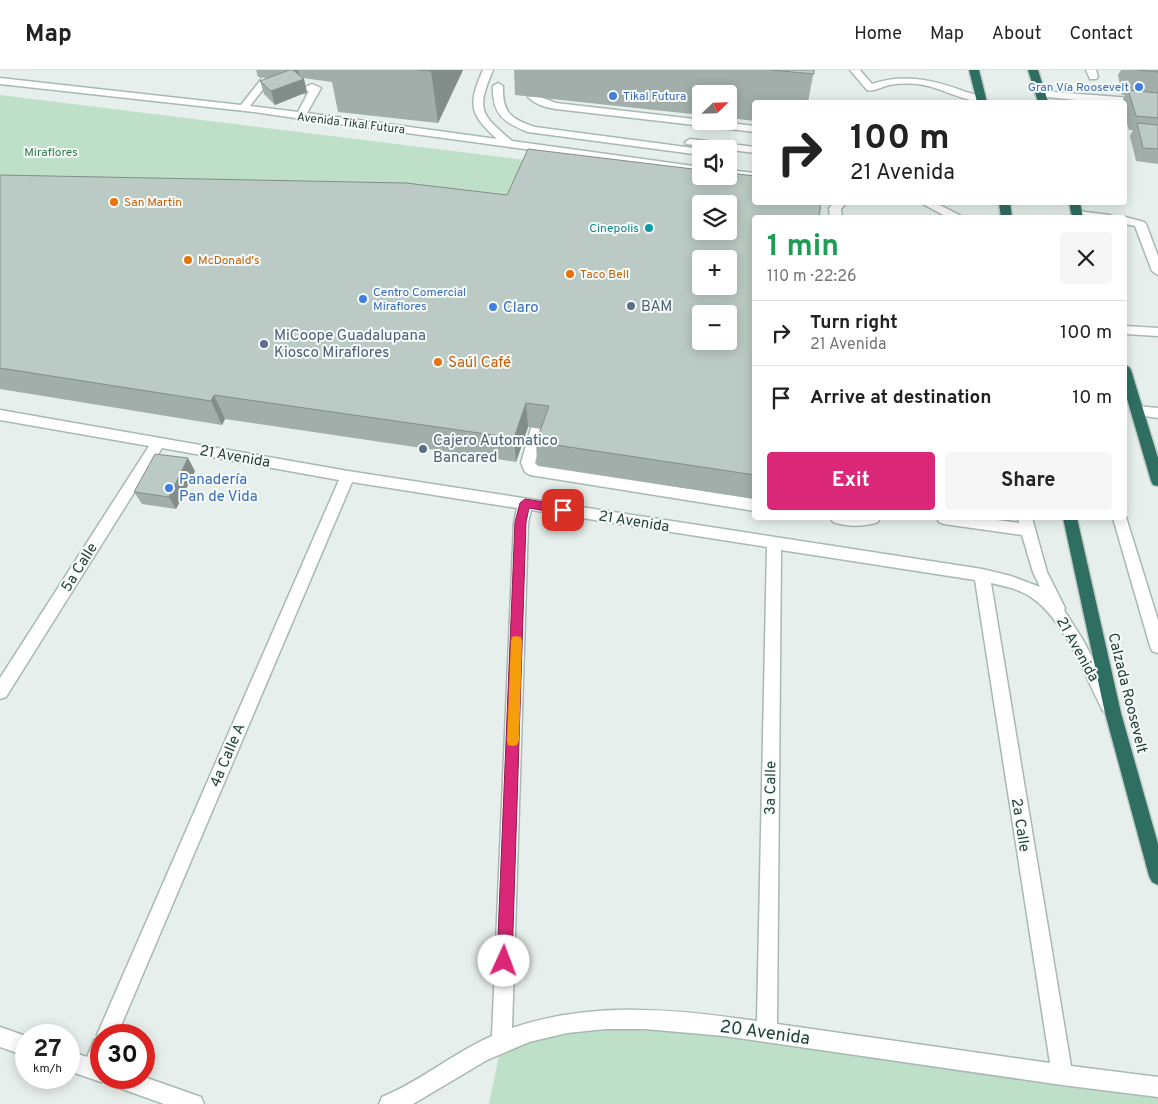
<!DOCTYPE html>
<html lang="en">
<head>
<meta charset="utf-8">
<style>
  :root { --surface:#fff; --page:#f6f6f6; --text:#222; --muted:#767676; --line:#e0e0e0; --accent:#db2777 }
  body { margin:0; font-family:Overpass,sans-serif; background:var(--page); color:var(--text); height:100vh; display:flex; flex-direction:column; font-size:19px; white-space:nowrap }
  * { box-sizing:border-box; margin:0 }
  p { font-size:16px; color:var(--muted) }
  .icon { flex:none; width:28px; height:28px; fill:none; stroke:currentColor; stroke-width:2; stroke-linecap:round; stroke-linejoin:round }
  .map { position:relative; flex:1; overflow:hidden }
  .drawer { position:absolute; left:752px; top:145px; width:375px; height:305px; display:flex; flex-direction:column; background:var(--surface); border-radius:5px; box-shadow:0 2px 12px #0003 }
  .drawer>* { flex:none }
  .hud { position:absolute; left:752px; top:30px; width:375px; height:105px; border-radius:5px; box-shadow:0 2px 12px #0003; background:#fff; color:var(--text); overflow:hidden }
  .needle { width:32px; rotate:67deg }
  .controls { position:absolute; left:692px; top:15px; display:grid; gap:10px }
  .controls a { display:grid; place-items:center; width:45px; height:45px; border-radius:5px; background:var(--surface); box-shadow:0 2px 12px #0003; font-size:25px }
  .speed { position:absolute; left:15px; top:954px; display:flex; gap:10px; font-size:25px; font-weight:700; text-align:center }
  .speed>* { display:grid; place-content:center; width:65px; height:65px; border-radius:50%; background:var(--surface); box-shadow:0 2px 12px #0003; line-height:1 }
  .speed small { font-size:12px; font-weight:400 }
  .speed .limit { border:8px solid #d22; background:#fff; color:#111 }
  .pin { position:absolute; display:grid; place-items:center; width:42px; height:42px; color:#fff; margin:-21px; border-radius:10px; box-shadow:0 2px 8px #0006 }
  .me { position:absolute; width:55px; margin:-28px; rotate:2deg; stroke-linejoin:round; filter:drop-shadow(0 0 4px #0008) }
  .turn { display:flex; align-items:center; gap:18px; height:105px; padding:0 15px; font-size:22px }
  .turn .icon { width:65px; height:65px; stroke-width:2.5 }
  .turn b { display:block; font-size:35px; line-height:42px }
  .round { display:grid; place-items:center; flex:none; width:52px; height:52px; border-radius:5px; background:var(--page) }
  .overview { display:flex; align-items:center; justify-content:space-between; height:85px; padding:0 15px }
  h1 { font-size:30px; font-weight:700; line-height:38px; color:#1e9e55 }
  .cta { display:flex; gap:10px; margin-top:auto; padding:10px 15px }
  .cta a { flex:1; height:58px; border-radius:5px; background:var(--accent); color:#fff; font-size:20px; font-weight:700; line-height:58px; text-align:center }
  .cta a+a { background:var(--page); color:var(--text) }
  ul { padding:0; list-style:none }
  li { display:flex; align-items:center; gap:15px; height:65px; padding:0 15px; border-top:1px solid var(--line) }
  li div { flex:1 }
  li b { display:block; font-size:19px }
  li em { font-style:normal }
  header { display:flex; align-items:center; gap:30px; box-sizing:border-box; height:70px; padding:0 25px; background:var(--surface); border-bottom:1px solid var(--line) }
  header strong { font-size:24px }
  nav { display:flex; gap:28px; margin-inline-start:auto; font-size:18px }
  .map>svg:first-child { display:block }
</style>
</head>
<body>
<header>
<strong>Map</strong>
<nav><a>Home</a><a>Map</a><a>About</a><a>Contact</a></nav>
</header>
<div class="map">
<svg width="1158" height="1034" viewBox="0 0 1158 1034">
  <rect width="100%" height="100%" fill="#e6efeb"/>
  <!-- green -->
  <g fill="#bfe0c8">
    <polygon points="0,25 526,90 502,145 0,130"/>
    <polygon points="572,953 768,963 1158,1017 1158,1034 489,1034 502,971"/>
  </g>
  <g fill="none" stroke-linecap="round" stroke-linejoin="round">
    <defs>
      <g id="minor">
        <path d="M 483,0 L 493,0 C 476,40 480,44 512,71 L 701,97 L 701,103 L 304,49 L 300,50 L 295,48 L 254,42 L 0,14 L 0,8 L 241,35 L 263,7 L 266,6 L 271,9 L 250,36 L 298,42 L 309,21 L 304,23 L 299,20 L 312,14 L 321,18 L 307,43 L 497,69 C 469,44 468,34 483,0 Z"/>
        <path d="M 850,0 L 860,0 L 872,14 C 904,3 935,10 966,22 C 973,24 982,26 987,31 C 976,36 942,19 928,16 C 915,13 902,13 889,15 C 881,17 874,22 867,20 Z"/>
        <polygon points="1086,0 1096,0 1098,7 1096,9 1090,9"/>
        <path d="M 498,13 L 503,16 C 502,43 511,49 535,57 L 701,79 L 701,85 L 528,62 C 503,52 492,44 493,16 Z"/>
        <polygon points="1040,21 1158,30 1158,36 1125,32 1096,32 1037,26 1035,24"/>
        <path d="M 533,24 L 556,33 L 755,56 L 755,62 L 556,39 C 545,37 536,35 528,27 Z"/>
        <polygon points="690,69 755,77 755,83 686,74 685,72"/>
        <polygon points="729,100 755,103 755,109 729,106"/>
        <polygon points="835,132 847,132 841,139 842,148 830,148 829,138"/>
        <polygon points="919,132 934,132 965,148 949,148"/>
        <polygon points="1077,141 1110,145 1115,148 1073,146 1071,144"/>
        <polygon points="1125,147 1144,152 1146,154 1158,186 1158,205 1152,201 1135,156 1125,154 1125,148 1121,148"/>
        <polygon points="1125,256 1158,258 1158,266 1125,264"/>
        <polygon points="1137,336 1158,338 1158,348 1132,344 1130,341 1132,338"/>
        <path d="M 0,340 L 348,401 L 982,499 L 1011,506 L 1040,517 L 1033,502 L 1022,465 L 944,454 L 939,452 L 937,448 L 981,448 L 1019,453 L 1018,448 L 1032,448 L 1047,502 L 1065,538 L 1064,540 L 1083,570 L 1117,636 L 1115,641 L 1109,643 L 1103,641 C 1085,606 1065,550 1031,527 C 1019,519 1004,516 991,513 L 1071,996 L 1158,1007 L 1158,1027 L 1062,1015 L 724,966 L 645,959 L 606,959 L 567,963 L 529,972 L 487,990 L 413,1034 L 379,1034 L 382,1027 C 421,1011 453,983 492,966 L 514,453 L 517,438 L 352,412 L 117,965 L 101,965 L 101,1008 L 144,1007 L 201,1027 L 204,1034 L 164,1034 L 111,1015 L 108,1009 L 101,1012 L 69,1001 L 69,981 L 87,987 L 94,970 L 98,968 L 97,965 L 100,958 L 339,410 L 162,378 L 6,627 L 0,629 L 0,608 L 149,376 L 0,350 ZM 531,440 L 767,477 L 757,951 C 675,939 592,931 512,958 L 528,453 ZM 781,480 L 975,510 L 1050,993 L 777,954 Z"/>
        <polygon points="538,353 543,354 545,358 535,393 538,396 755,429 755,441 530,405 525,402 521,393 531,358 533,354"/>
        <polygon points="1125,444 1158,550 1158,583 1152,581 1150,576 1113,448 1125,448"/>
        <path d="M 831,448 L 880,448 L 878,452 C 863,457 848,457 833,452 Z"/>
        <polygon points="0,957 26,966 26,986 0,977"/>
      </g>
      <g id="highway">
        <polygon points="969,0 979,0 987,32 977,32"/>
        <polygon points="1028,0 1038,0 1048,32 1038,32"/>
        <polygon points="999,132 1010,132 1012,148 1001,148"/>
        <polygon points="1069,132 1080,132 1083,148 1072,148"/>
        <polygon points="1125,295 1129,297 1131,300 1158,388 1158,416 1153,415 1151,411 1125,322"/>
        <polygon points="1063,448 1077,448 1121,643 1158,774 1158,815 1152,812 1149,806 1105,643"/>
      </g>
    </defs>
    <!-- minor casing -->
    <use href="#minor" stroke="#a8b8b2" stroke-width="3"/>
    <!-- highway casing -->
    <use href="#highway" stroke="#c2cac8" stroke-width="3"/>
    <!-- minor -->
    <use href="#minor" fill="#fff" fill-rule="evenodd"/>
    <!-- highway -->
    <use href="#highway" fill="#2f6f62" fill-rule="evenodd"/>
  </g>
  <!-- wall -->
  <g fill="#a1aea9">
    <polygon points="256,0 463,0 438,53 338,42 332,12 303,8 307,22 275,35 264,24 260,11 266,8 258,7"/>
    <polygon points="514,0 814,0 808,32 755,32 755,51 729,48 729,24 701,24 701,45 515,25"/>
    <polygon points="1121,0 1158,0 1158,94 1136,91 1130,66 1133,60 1129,60 1125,47 1125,32 1122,32 1125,25 1122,25 1118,5"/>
    <polygon points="0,105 507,125 755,148 755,429 537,395 536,372 541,359 528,357 516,392 225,349 222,355 0,319"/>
    <polygon points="195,401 176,439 142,434 134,422"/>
  </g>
  <!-- shaded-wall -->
  <g fill="#838d89">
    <polygon points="292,0 298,0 300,8 304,9 307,22 275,35 271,21"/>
    <polygon points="432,0 463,0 438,53 431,1"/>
    <polygon points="214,325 225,349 222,355 211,331"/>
    <polygon points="526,333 528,357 516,392 514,368"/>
    <polygon points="188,388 195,401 176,439 169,427"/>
  </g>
  <!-- building -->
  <g fill="#bbcac4" stroke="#838d89" fill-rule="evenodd">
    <polygon points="289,0 293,0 304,9 271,21 260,11"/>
    <polygon points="418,0 432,0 431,1"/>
    <polygon points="771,0 814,0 814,4"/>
    <polygon points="1137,0 1158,0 1158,2"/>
    <polygon points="1128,20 1158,23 1158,48 1136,46"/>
    <polygon points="1137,53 1158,55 1158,79 1143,78"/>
    <path d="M 528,79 L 701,100 L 701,106 L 729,106 L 729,103 L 755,106 L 755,132 L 821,132 L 819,148 L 755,148 L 755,405 L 536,372 L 549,336 L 526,333 L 514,368 L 214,325 L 211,331 L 0,298 L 0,105 L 406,113 L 507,125 ZM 701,134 L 729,134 L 729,161 L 701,161 ZM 701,189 L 729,189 L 729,216 L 701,216 ZM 701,244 L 729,244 L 729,271 L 701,271 Z"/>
    <polygon points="155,384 188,388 169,427 134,422"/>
  </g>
  <!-- route -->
  <polygon fill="#db2777" stroke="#8e194d" points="525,429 563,435 569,440 563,444 529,438 526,452 512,891 510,896 504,898 499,896 497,891 515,452 520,433"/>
  <!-- slow -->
  <polygon fill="#f59e0b" points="516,566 521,567 522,571 519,671 517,675 513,676 508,675 507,671 511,571 512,567"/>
  <!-- markers -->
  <g fill="#3f7fe0" stroke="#f7fbf9" stroke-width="2">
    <circle cx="1139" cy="17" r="5"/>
    <circle cx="613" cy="26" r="5"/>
    <circle cx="363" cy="229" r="5"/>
    <circle cx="493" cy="237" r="5"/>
    <circle cx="169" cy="418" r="5"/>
  </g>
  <g fill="#e8710a" stroke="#f7fbf9" stroke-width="2">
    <circle cx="114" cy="132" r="5"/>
    <circle cx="188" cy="190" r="5"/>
    <circle cx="570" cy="204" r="5"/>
    <circle cx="438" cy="292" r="5"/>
  </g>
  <circle fill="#0f9aa8" stroke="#f7fbf9" stroke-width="2" cx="649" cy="158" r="5"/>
  <g fill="#5c6f8a" stroke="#f7fbf9" stroke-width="2">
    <circle cx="631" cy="236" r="5"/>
    <circle cx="264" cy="274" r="5"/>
    <circle cx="423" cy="379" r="5"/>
  </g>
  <g text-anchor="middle" stroke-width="4" stroke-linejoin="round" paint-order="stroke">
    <!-- far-shop labels -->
    <g font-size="12" fill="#366cbe" stroke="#f7fbf9" text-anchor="start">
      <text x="1129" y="21" text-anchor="end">Gran Vía Roosevelt</text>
      <text x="623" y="30">Tikal Futura</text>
      <text x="373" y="226">Centro Comercial<tspan x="373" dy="14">Miraflores</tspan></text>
    </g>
    <!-- far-street labels -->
    <g font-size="12" fill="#24423a" stroke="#f7fbf9">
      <text transform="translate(351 53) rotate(7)" y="4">Avenida Tikal Futura</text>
    </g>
    <!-- far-park labels -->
    <g font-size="12" fill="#2d7a4b" stroke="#f7fbf9">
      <text x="51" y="86">Miraflores</text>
    </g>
    <!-- far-food labels -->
    <g font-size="12" fill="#c56008" stroke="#f7fbf9" text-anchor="start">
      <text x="124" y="136">San Martin</text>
      <text x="198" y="194">McDonald's</text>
      <text x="580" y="208">Taco Bell</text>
    </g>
    <!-- far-culture labels -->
    <g font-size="12" fill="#0d838f" stroke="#f7fbf9" text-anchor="end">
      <text x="639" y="162">Cinepolis</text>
    </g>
    <!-- service labels -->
    <g font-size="15" fill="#4e5e75" stroke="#f7fbf9" text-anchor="start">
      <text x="641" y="241">BAM</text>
      <text x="274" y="270">MiCoope Guadalupana<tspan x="274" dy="17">Kiosco Miraflores</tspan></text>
      <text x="433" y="375">Cajero Automatico<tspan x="433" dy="17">Bancared</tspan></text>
    </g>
    <!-- shop labels -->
    <g font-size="15" fill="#366cbe" stroke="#f7fbf9" text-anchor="start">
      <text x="503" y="242">Claro</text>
      <text x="179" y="414">Panadería<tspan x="179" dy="17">Pan de Vida</tspan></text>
    </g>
    <!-- food labels -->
    <g font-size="15" fill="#c56008" stroke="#f7fbf9" text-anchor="start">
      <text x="448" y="297">Saúl Café</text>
    </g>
    <!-- street labels -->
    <g font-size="15" fill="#24423a" stroke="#f7fbf9">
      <text transform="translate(235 386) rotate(10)" y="5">21 Avenida</text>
      <text transform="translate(634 451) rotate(9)" y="5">21 Avenida</text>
      <text transform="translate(79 497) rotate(-58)" y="5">5a Calle</text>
      <text transform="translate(1078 579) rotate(61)" y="5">21 Avenida</text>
      <text transform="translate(1128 623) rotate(76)" y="5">Calzada Roosevelt</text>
      <text transform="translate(227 685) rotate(-67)" y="5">4a Calle A</text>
      <text transform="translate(770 718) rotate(-89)" y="5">3a Calle</text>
      <text transform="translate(1021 755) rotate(81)" y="5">2a Calle</text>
    </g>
    <!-- near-street labels -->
    <g font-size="18" fill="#24423a" stroke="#f7fbf9">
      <text transform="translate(765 962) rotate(8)" y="6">20 Avenida</text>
    </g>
  </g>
</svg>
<div class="controls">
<a><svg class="needle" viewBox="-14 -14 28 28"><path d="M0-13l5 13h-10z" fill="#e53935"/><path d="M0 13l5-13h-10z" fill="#767676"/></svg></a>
<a><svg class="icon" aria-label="sound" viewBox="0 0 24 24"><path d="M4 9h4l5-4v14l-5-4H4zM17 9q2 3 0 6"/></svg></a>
<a><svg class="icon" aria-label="layers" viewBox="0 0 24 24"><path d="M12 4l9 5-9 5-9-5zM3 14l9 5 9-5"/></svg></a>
<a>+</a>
<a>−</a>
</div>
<div class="speed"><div>27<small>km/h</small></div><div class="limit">30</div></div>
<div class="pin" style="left:563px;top:440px;background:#d93025"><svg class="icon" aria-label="arrive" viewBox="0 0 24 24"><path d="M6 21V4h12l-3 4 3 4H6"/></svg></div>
<svg class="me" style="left:504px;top:891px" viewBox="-20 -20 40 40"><circle r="19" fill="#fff"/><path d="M0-13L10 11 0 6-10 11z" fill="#db2777"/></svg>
<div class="hud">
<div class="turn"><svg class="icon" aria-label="right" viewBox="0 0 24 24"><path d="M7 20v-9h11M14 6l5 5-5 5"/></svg><div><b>100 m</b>21 Avenida</div></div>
</div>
<section class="drawer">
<div class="overview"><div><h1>1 min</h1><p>110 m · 22:26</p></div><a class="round"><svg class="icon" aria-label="close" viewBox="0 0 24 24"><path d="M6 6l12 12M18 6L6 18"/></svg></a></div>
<ul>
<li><svg class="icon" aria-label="right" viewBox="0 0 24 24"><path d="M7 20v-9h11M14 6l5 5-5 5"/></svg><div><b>Turn right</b><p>21 Avenida</p></div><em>100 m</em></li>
<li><svg class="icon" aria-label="arrive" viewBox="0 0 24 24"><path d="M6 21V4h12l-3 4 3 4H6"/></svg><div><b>Arrive at destination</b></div><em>10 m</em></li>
</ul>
<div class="cta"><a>Exit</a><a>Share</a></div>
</section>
</div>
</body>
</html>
